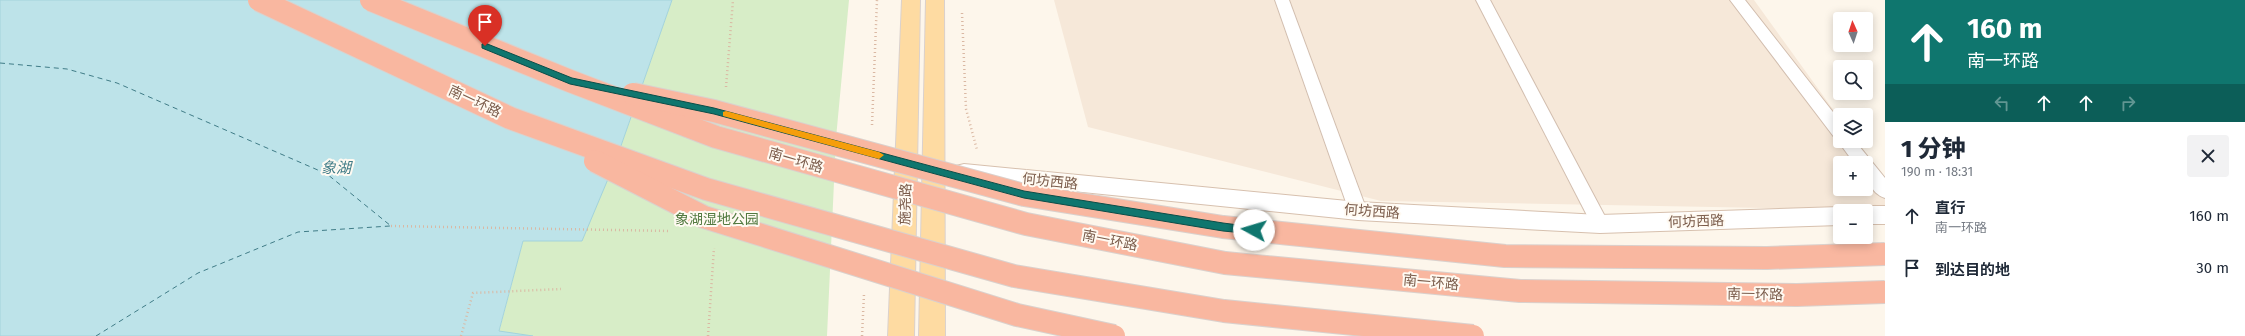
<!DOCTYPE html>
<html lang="zh">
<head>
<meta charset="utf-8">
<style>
  :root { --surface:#fff; --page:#f2f2f3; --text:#1f2937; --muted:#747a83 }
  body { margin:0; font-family:"Fira Sans","Noto Sans SC",sans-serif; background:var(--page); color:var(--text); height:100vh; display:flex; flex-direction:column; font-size:15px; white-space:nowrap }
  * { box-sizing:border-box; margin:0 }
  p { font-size:13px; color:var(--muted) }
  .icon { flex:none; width:22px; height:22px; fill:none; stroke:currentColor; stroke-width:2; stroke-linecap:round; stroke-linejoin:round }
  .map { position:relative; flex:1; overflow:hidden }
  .side { display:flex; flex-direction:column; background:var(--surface); width:360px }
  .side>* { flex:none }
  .top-card { background:#0f766e; color:#fff; overflow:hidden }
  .needle { width:26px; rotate:357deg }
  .controls { position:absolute; left:1833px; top:12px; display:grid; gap:8px }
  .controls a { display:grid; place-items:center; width:40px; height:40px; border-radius:4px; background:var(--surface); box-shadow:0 2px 10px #0003; font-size:20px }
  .pin { position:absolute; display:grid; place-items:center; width:34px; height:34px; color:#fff; margin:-41px -17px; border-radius:50% 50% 50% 0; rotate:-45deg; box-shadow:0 0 4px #0007 }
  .pin .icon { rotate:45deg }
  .me { position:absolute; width:44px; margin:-22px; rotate:276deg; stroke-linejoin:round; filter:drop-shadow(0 0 3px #0008) }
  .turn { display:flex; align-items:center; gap:14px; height:84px; padding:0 16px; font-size:18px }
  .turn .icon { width:52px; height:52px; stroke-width:2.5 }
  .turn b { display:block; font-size:28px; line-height:34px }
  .lanes { display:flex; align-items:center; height:38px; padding:0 16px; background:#0003; justify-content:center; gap:20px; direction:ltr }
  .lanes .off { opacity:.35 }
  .round { display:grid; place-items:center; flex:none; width:42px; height:42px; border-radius:4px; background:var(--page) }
  .headline { display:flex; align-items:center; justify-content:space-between; height:68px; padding:0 16px }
  h1 { font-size:24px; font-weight:800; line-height:30px }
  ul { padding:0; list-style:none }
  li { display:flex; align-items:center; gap:12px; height:52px; padding:0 16px }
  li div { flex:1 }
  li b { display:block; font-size:15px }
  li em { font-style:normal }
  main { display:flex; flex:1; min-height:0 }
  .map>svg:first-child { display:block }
</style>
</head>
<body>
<main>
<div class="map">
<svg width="1885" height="336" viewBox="0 0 1885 336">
  <rect width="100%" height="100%" fill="#fdf6eb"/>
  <!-- residential -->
  <path fill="#f6e8d9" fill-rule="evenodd" d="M 1054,0 L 1754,0 L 1840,119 L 1840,141 L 1856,141 L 1885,181 L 1885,210 L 1381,201 L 1088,127 ZM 1840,163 L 1866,163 L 1866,189 L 1840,189 Z"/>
  <!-- green -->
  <polygon fill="#d7edc7" points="672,0 849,0 836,138 827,336 533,336 499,332 523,241 616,160"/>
  <!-- water -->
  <polygon fill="#bde3e9" stroke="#a3d3db" points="0,0 672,0 616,160 582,241 523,241 499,331 533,336 0,336"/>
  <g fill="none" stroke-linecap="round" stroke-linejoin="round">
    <!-- ferry -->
    <g stroke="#407c87" stroke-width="1" stroke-dasharray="5 4" stroke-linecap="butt">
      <polyline points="0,63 67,69 117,83 327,174 391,226"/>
      <polyline points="96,336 198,273 298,232 390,226"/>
    </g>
    <defs>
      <g id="lane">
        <polygon points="1275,0 1289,0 1367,211 1364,216 1358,218 1352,216 1349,211"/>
        <polygon points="1476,0 1490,0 1609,224 1606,229 1600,231 1594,229"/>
        <path d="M 1730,0 L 1745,0 L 1840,121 L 1840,141 L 1855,141 L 1885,178 L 1885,198 C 1870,193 1866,177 1866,163 L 1854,163 L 1838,141 L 1839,139 L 1834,137 Z"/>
      </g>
      <g id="secondary">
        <polygon points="964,164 1358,202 1600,215 1840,207 1849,211 1840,211 1840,225 1600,233 1358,220 964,180 956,178 953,172 956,166"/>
        <polygon points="1866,206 1885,206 1885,224 1866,224 1866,211 1857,211"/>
      </g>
      <g id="primary">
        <polygon points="902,0 920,0 914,336 888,336"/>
        <polygon points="926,0 944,0 945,336 919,336"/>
      </g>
    </defs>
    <!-- lane casing -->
    <use href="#lane" stroke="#d2beaf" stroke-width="2"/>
    <!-- secondary casing -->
    <use href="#secondary" stroke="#d7c0ae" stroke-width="2"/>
    <!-- primary casing -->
    <use href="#primary" stroke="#dad1cd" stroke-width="2"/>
    <!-- path -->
    <g stroke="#dab8a3" stroke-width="2.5" stroke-dasharray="1 3" stroke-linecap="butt">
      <polyline points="962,13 966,109 977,150"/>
      <polyline points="726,87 733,0"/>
      <polyline points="872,125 877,0"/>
      <polyline points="391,226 670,231"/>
      <polyline points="461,336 473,293 561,289"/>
      <polyline points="708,336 714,248"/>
      <polyline points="862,336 864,294"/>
    </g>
    <!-- lane -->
    <use href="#lane" fill="#fff" fill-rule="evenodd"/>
    <!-- secondary -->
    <use href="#secondary" fill="#fff" fill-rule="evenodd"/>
    <!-- primary -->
    <use href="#primary" fill="#fedba2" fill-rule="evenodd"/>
    <defs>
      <g id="highway-bridge">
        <polyline points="259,0 510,118 706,189 1014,276 1224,311 1473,336"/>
        <polyline points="371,0 570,81 716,137 1026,224 1225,263 1520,291 1797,295 1885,292"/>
        <polyline points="633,94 714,111 1024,195 1223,227 1505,256 1767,258 1885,254"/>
        <polyline points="595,161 704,217 1017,315 1114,336"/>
      </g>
    </defs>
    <!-- highway-bridge casing -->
    <use href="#highway-bridge" stroke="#dad1cd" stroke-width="24" stroke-linecap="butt"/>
    <!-- highway-bridge -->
    <use href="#highway-bridge" stroke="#f9b7a0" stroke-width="22"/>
  </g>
  <!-- route -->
  <polygon fill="#0f766e" stroke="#0a4d48" points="485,43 572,78 714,108 1024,191 1223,223 1254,227 1259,230 1254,234 1223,231 1024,198 714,114 570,84 482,48 482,44"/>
  <!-- slow -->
  <polygon fill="#f59e0b" points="726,111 879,152 884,155 879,159 723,116 723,112"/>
  <g text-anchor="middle" stroke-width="4" stroke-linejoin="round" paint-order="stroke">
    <!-- street labels -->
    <g font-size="14" fill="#7b5c4b" stroke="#fffaf2">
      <text transform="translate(475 101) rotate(25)" y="5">南一环路</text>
      <text transform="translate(796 160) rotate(16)" y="5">南一环路</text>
      <text transform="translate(1050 181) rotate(6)" y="5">何坊西路</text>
      <text transform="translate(905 204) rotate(-88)" y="5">施尧路</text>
      <text transform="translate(1372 211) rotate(4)" y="5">何坊西路</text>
      <text transform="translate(1696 221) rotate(-2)" y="5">何坊西路</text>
      <text transform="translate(1110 240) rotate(11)" y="5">南一环路</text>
      <text transform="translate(1431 282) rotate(5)" y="5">南一环路</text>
      <text transform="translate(1755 294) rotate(1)" y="5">南一环路</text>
    </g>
    <!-- park labels -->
    <g font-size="14" fill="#527a40" stroke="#fffaf2">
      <text x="717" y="224">象湖湿地公园</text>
    </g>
    <!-- water labels -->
    <g font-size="15" font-style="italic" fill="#407c87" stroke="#fffaf2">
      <text x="336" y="173">象湖</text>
    </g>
  </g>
</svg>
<div class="controls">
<a><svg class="needle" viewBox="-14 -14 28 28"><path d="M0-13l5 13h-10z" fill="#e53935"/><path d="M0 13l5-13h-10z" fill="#747a83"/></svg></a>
<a><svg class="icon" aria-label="search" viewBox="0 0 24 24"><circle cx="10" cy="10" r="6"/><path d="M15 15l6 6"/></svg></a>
<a><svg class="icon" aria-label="layers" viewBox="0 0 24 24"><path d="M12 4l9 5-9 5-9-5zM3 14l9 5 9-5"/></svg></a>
<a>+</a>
<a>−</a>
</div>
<div class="pin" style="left:485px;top:46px;background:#d93025"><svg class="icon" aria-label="arrive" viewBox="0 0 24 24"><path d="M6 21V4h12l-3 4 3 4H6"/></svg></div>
<svg class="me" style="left:1254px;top:230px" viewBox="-20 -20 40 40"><circle r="19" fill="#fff"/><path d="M0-13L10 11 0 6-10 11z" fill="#0f766e"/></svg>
</div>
<section class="side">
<div class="top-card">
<div class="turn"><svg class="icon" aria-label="ahead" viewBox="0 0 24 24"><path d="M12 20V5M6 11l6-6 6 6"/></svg><div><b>160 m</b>南一环路</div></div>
<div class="lanes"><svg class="icon off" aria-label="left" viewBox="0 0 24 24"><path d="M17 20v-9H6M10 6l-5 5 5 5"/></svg><svg class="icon" aria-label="ahead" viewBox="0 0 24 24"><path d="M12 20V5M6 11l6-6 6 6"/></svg><svg class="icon" aria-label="ahead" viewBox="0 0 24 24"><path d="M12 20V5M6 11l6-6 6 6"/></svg><svg class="icon off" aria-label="right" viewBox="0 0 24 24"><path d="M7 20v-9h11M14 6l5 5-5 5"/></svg></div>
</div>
<div class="headline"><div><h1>1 分钟</h1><p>190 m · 18:31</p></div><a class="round"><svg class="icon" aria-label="close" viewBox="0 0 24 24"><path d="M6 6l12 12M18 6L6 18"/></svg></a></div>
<ul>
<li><svg class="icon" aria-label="ahead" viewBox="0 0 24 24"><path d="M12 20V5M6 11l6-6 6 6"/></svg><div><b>直行</b><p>南一环路</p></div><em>160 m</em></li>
<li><svg class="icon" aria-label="arrive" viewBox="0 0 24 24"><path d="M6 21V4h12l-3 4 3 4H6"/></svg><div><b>到达目的地</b></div><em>30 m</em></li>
</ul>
</section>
</main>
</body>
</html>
